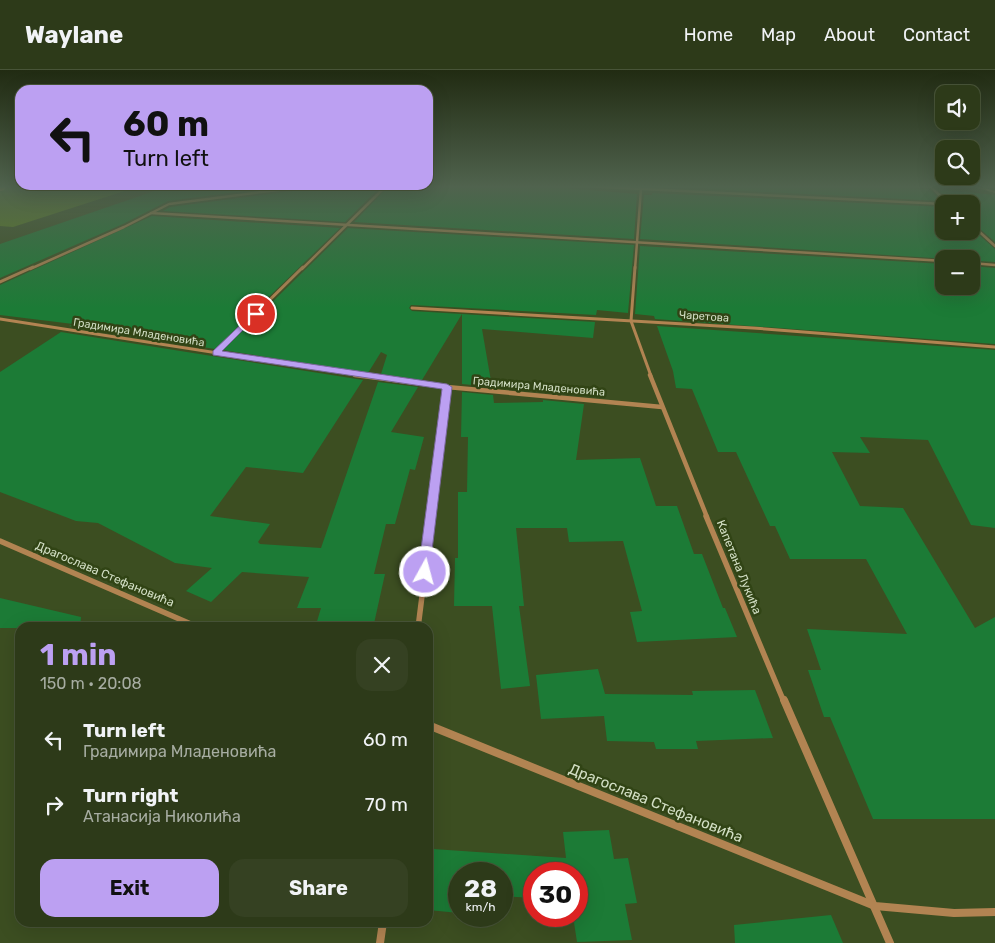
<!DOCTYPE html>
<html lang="en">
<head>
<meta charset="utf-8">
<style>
  :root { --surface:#2d3a19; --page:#354122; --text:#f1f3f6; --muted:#a7ada2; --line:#485438; --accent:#bca0f2 }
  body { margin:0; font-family:Rubik,sans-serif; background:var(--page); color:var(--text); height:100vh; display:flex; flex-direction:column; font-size:19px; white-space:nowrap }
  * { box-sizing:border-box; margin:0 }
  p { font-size:16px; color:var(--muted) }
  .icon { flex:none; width:28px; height:28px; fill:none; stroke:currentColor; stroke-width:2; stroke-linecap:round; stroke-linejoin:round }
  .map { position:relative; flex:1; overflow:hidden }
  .sheet { position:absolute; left:15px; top:552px; width:418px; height:305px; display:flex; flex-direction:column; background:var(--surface); border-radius:15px; box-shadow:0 5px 20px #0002,0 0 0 1px var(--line) }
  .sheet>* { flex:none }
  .top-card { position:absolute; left:15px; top:15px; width:418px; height:105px; border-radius:15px; box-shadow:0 5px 20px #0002,0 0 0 1px var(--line); background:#bca0f2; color:#111; overflow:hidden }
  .tools { position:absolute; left:935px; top:15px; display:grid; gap:10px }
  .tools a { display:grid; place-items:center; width:45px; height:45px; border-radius:10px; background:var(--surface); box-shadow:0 5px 20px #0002,0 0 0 1px var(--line); font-size:25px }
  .speed { position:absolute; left:448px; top:792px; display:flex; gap:10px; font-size:25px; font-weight:700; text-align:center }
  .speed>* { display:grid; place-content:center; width:65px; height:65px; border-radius:50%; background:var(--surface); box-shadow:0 5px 20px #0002,0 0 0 1px var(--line); line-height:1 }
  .speed small { font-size:12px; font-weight:400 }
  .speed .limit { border:8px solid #d22; background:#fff; color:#111 }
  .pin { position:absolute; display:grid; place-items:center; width:42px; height:42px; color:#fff; margin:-21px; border:2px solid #fff; border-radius:50%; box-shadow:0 1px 5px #0007 }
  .me { position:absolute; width:55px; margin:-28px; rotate:7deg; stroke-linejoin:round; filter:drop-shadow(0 0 4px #0008) }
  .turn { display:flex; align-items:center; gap:18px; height:105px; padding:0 25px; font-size:22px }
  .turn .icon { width:65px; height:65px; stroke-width:2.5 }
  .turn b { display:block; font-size:35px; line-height:42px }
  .round { display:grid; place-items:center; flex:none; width:52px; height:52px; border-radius:15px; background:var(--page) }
  .head { display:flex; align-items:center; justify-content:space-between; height:85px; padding:0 25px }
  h1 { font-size:30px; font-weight:700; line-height:38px; color:var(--accent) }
  .primary-button { display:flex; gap:10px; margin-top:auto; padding:10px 25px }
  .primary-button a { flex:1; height:58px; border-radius:15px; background:var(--accent); color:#111; font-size:20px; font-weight:700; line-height:58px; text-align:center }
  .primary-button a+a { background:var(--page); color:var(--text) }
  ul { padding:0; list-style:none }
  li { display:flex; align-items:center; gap:15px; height:65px; padding:0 25px }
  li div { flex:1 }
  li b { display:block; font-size:19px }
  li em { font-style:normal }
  header { display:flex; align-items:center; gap:30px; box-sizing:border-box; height:70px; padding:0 25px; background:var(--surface); border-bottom:1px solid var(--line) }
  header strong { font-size:24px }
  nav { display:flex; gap:28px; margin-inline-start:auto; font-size:18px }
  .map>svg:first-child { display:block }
</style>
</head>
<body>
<header>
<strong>Waylane</strong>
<nav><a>Home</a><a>Map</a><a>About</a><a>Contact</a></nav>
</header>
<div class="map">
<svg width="995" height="873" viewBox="0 0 995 873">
  <rect width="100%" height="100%" fill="#3c4e21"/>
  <!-- forest -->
  <polygon fill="#5e831a" points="9,116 140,116 13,157 0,156 0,119"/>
  <!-- building -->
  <g fill="#1c7b36">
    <polygon points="169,116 284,116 168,131 123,154 0,208 0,174"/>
    <polygon points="312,116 381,116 345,152 163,141 170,137 309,119"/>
    <polygon points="389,116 541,116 637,124 634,169 354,152"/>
    <polygon points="705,116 847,116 929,119 941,131 708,119"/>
    <polygon points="938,119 995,125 995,172 971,151 971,134 952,134"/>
    <polygon points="652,123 944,137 944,161 971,161 971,158 995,179 995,192 640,169 644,125 652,125"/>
    <polygon points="152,146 340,158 215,279 69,256 73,254 0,245 0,215"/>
    <polygon points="348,158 634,175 628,243 597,240 596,245 411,235 409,238 412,241 462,244 422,310 381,304 387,285 381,282 368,303 223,280"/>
    <polygon points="640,176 944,194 944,216 971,216 971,196 995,198 995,274 655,249 654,246 635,244"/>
    <polygon points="462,244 595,252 593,268 482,259 492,317 462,314"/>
    <polygon points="657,256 995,280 995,458 971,455 928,370 860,367 870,383 832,382 860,436 903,438 975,558 995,547 995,749 873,749 830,647 824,647 808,600 821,600 807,559 907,564 866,489 790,489 775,456 770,456 736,382 718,382 692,319 676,318 673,301"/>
    <polygon points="61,262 363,310 303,403 246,397 210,446 270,454 258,472 260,474 321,478 378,312 418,317 391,362 424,367 415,400 410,399 395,454 386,454 374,504 385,504 373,558 315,558 321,538 297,538 309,507 242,502 211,532 186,521 212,498 175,493 98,453 76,451 0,422 0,302"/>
    <polygon points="462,322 493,325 494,333 543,332 543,330 584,334 576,390 640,388 656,436 677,436 694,484 702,484 723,538 725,538 737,567 637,572 630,542 642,541 623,471 569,472 567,458 516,458 524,536 519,536 530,616 501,619 492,536 454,536 455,488 458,488 458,422 467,422 468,367 461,367"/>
    <polygon points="0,528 81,547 80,558 0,558"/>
    <polygon points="598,599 605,624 693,625 692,621 755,620 773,668 696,671 698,679 656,679 654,672 607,671 604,646 541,649 536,605"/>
    <polygon points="609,760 614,789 628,788 637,833 625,834 632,870 577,872 573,846 576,846 576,804 534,804 534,828 501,826 501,804 459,804 459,843 428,840 433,779 566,788 563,762"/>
    <polygon points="831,845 843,873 735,873 734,855"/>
  </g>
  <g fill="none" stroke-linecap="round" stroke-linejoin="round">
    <!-- minor-far4 -->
    <g stroke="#b28452" stroke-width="2.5">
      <polyline points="583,116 944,134"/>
      <polyline points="930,116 949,134"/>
      <polyline points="151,143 944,191"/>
      <polyline points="971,154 995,176"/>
      <polyline points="971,193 995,195"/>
      <polyline points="30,199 124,157 169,134 309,116"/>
      <polyline points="302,199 386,116"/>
      <polyline points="635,199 641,119 638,116"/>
    </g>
    <!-- minor-far3 -->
    <g stroke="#b28452" stroke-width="3">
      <polyline points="635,197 631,251 651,306"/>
      <polyline points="0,212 33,197"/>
      <polyline points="412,238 753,258 995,277"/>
      <polyline points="0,249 364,306"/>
      <polyline points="216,283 303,197"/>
    </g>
    <!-- minor-far2 -->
    <g stroke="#b28452" stroke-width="4.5">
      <polyline points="355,305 447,317 662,337"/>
      <polyline points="650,305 707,447"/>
      <polyline points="431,447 447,317"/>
    </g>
    <!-- minor-far1 -->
    <g stroke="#b28452" stroke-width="5.5">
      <polyline points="706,446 784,632"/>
      <polyline points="0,471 200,558"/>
      <polyline points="418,558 432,446"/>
    </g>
    <!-- minor -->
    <g stroke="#b28452" stroke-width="8">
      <polyline points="784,630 890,873"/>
      <polyline points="428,655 875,836 954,843 995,842"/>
      <polyline points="380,873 383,852"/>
    </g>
    <!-- tertiary -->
    <polygon fill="#b28452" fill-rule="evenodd" points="970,116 977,116 995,121 995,123"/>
    <!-- secondary -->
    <polyline stroke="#eda44f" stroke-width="10" points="0,116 1,116"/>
  </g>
  <!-- sky -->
  <linearGradient id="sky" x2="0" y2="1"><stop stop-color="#212b12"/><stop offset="0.49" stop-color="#50634e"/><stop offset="1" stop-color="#50634e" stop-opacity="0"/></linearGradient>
  <rect width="995" height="238" fill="url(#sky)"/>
  <!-- route -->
  <polygon fill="#bca0f2" stroke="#7a689d" points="253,243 259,244 222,281 447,314 452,317 429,505 420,505 418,502 442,319 213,285 213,281"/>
  <g text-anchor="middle" stroke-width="5" stroke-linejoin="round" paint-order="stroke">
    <!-- far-street labels -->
    <g font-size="11" fill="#d2dec4" stroke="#314415">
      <text transform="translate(704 246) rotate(4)" y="4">Чаретова</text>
      <text transform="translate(139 262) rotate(9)" y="4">Градимира Младеновића</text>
      <text transform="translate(539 316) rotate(5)" y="4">Градимира Младеновића</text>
    </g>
    <!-- street labels -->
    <g font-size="12" fill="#d2dec4" stroke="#314415">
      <text transform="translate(739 497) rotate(68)" y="4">Капетана Лукића</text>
      <text transform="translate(105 504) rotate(23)" y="4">Драгослава Стефановића</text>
    </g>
    <!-- near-street labels -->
    <g font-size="15" fill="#d2dec4" stroke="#314415">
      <text transform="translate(656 733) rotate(22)" y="5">Драгослава Стефановића</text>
    </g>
  </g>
</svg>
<div class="tools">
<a><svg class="icon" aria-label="sound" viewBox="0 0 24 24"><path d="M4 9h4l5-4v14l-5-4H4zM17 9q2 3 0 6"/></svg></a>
<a><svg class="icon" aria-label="search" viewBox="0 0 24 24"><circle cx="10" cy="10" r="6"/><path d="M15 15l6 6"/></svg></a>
<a>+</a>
<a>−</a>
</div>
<div class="speed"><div>28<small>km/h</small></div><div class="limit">30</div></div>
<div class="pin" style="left:256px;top:244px;background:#d93025"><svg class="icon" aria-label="arrive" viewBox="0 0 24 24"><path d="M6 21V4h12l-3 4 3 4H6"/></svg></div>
<svg class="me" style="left:425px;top:502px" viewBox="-20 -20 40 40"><circle r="17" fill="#bca0f2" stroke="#fff" stroke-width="3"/><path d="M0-11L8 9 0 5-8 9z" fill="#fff"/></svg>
<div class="top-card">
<div class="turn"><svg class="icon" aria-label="left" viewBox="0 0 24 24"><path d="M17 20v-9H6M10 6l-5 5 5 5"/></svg><div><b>60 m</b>Turn left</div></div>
</div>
<section class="sheet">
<div class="head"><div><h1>1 min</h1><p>150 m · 20:08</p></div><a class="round"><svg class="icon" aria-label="close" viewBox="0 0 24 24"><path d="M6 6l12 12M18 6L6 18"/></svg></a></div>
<ul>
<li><svg class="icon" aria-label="left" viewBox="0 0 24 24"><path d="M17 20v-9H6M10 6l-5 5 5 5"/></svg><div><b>Turn left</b><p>Градимира Младеновића</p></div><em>60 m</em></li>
<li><svg class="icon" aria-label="right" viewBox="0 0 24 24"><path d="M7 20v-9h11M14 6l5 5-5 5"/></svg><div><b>Turn right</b><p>Атанасија Николића</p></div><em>70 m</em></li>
</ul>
<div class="primary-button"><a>Exit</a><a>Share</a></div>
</section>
</div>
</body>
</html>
